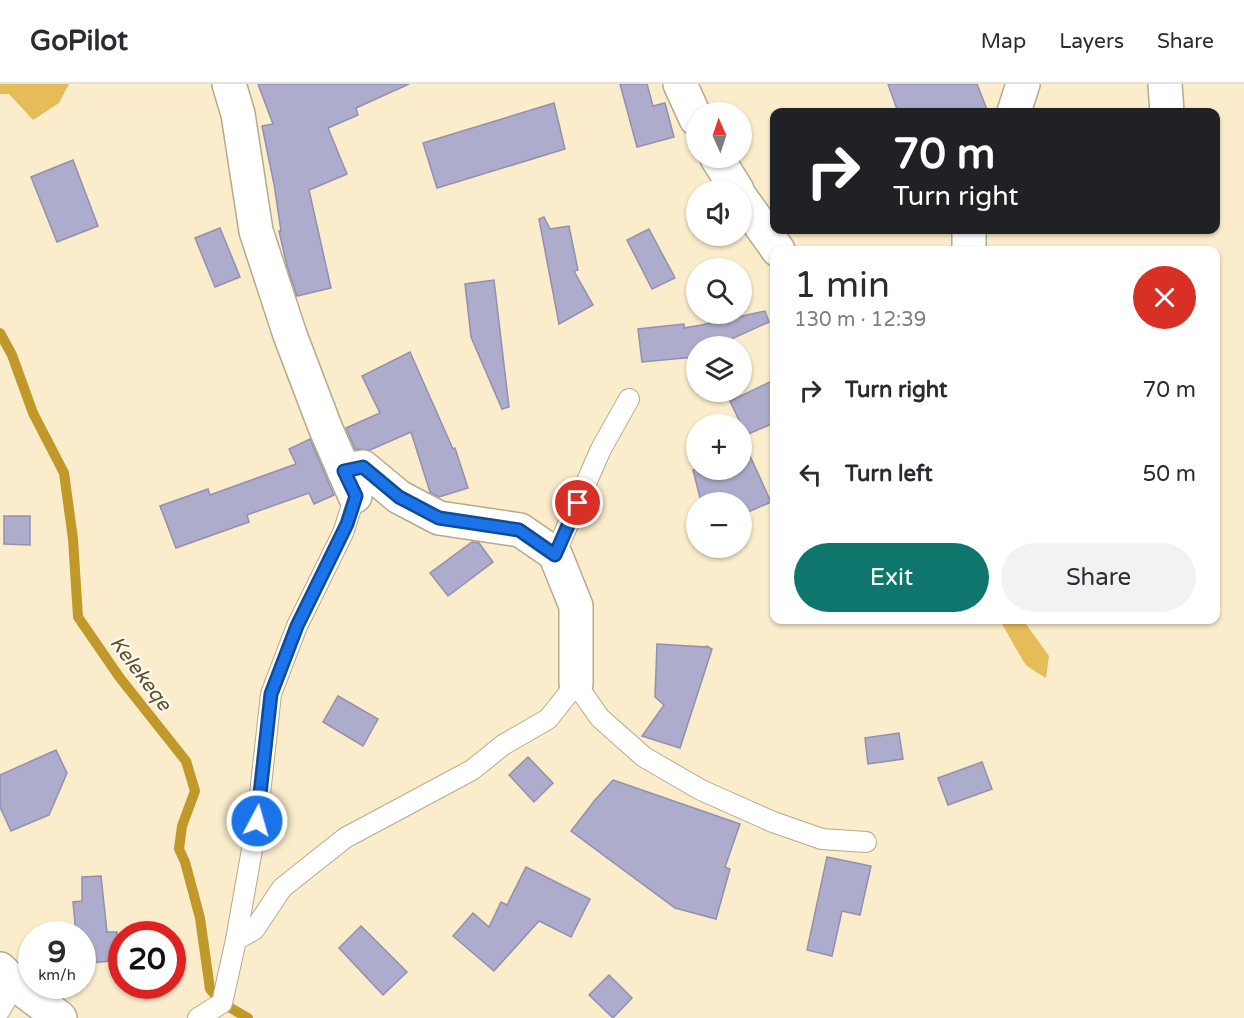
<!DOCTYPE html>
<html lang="en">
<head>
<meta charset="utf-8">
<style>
  :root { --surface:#fff; --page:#f2f2f3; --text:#2b2b33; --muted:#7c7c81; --line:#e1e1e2; --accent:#0f766e }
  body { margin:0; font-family:"Varela Round",sans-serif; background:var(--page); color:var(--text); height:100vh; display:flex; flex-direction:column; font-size:22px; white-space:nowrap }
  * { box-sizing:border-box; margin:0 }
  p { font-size:20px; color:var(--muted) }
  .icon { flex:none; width:33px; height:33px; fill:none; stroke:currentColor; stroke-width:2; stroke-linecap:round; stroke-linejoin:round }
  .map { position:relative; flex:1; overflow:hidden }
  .details { position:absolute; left:770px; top:162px; width:450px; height:378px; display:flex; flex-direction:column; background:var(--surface); border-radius:12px; box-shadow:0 2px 4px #0004 }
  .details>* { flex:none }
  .banner { position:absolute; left:770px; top:24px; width:450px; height:126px; border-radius:12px; box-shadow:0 2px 4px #0004; background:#202124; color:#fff; overflow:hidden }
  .needle { width:39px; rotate:357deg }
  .controls { position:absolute; left:686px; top:18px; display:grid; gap:12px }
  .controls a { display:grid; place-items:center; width:66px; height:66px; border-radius:50%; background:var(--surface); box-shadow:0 2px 4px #0004; font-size:30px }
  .speed { position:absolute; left:18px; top:837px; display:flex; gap:12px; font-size:30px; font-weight:700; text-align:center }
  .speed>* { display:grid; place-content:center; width:78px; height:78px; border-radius:50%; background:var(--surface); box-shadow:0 2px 4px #0004; line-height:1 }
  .speed small { font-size:15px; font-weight:400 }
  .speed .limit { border:9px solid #d22; background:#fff; color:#111 }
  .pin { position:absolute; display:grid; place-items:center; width:51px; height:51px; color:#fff; margin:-26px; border:3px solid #fff; border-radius:50%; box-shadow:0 2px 6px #0007 }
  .me { position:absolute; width:66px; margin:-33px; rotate:6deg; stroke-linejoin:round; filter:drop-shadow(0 0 4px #0008) }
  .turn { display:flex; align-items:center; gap:21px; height:126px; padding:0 24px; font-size:27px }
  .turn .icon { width:78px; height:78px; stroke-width:2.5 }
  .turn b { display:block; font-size:42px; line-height:51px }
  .round { display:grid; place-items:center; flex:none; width:63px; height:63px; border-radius:32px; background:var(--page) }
  .headline { display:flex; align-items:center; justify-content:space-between; height:102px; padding:0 24px }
  h1 { font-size:36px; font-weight:600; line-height:45px }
  .action { display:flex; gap:12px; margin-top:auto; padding:12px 24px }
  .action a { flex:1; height:69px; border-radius:36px; background:var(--accent); color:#fff; font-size:24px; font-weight:600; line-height:69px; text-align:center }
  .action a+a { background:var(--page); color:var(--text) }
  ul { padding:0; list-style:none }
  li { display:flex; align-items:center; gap:18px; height:84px; padding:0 24px }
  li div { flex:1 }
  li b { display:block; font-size:22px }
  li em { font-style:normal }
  header { display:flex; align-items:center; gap:36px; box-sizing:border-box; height:84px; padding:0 30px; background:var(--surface); border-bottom:2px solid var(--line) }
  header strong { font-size:28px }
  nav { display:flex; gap:33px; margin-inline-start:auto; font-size:21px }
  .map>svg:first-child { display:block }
</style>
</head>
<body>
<header>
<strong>GoPilot</strong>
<nav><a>Map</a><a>Layers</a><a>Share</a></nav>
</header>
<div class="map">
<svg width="1244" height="934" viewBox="0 0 1244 934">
  <rect width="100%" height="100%" fill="#fbeccc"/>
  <!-- green -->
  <g fill="#e5bc57">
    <polygon points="0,0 69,0 59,19 33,36 9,10 0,10"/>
    <path d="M 1000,536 L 1023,536 L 1049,572 L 1046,594 C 1040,590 1032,586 1026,581 C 1024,579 1001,538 1000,536 Z"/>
  </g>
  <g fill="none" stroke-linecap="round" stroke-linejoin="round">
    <!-- stream -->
    <polyline stroke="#c1982a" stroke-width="10" points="0,249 12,271 33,329 64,389 73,455 78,533 120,594 186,677 195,707 182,742 179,765 185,778 200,834 210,905 222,919 248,934"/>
  </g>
  <!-- building -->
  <g fill="#aeaccc" stroke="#9290ae" stroke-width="1.5">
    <polygon points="258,0 409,0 356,24 358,31 328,44 347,90 309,106 331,204 297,212 287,182 279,147 281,147 274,100 262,42 273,40"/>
    <polygon points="620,0 647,0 653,22 665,19 674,53 637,63"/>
    <polygon points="888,0 977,0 988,28 898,28"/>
    <polygon points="554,19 565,65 437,104 423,59"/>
    <polygon points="73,76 98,142 57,158 31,93"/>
    <polygon points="544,133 550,145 569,142 578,186 574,187 593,221 559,240 539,135"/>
    <polygon points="220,144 240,193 215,203 195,154"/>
    <polygon points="649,145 675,194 652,205 627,156"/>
    <polygon points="494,196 509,323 502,325 471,253 465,200"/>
    <polygon points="765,227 769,238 716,262 696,262 695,273 642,278 638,245 684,240 684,244 701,241"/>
    <polygon points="410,268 453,365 455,364 468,404 439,413 430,408 411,348 370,366 355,365 346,344 380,329 362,292"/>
    <polygon points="774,296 774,339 746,351 730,317"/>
    <polygon points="741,352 771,418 741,431 741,418 701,418 693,386 741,386"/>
    <polygon points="310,355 334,411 314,420 309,409 247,431 249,438 176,464 160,422 208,405 210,411 296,380 289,365"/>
    <polygon points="4,432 30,432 30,461 4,460"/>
    <polygon points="472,458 479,459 493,478 448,512 430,489"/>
    <polygon points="657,560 706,563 706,564 707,562 712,565 680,664 642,652 664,621 655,613"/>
    <polygon points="338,612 378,635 363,662 323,638"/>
    <polygon points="899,649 903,675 868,680 865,654"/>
    <polygon points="56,666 67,689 49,731 11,747 0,723 0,691"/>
    <polygon points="528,673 553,699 534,718 509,691"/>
    <polygon points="982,678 992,705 948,721 938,694"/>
    <polygon points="613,696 740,740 725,783 730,785 716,835 675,824 571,747 595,716"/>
    <polygon points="827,773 871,782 860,831 842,827 832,872 807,866"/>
    <polygon points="526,783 590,815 571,853 539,837 494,887 453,852 473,829 489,843 501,818 507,821"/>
    <polygon points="101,792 107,848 117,848 120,876 82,880 82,850 76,850 73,818 82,817 82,793"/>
    <polygon points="361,842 407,888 383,911 339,864"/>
    <polygon points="609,891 632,914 613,934 589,911"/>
  </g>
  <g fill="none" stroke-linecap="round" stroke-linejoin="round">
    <defs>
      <g id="service">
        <polyline points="555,470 601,365 629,315"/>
        <polyline points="236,856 257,737 271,610 297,542 343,449 355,412"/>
        <polyline points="0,926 15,900"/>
        <polyline points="198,934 222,919 236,856 254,846 282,804 345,754 472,686 503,661 548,635 576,600 600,634 644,673 701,706 773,738 822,755 866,758"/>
      </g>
      <g id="minor">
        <polyline points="229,0 238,30 256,147 290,251 325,343 355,412"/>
        <polyline points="680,0 696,35"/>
        <polyline points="1165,0 1167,28"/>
        <polyline points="1014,28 1023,0"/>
        <polyline points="717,74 737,106"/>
        <polyline points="741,114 778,166"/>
        <polyline points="969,166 969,146"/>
        <polyline points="344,387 363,383 399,413 439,434 520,446 555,470 576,522 576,600"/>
        <polyline points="0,885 15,900 60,934"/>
      </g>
    </defs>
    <!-- service casing -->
    <use href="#service" stroke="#b7a98b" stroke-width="22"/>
    <!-- minor casing -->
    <use href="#minor" stroke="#b7a98b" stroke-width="36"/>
    <!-- service -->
    <use href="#service" stroke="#fff" stroke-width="20"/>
    <!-- minor -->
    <use href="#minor" stroke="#fff" stroke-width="33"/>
  </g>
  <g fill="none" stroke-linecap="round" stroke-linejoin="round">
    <defs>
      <polyline id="route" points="257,737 271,610 297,542 347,440 356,412 344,387 363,383 399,413 439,434 519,446 555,471 578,419"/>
    </defs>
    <!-- route casing -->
    <use href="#route" stroke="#114b97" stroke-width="15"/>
    <!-- route -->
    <use href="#route" stroke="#1a73e8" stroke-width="10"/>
  </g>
  <g text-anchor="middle" stroke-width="4.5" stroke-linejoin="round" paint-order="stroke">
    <!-- water labels -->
    <g font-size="20" font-style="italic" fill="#5f4d23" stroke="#fefbf4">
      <text transform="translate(141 589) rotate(53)" y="7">Kelekeqe</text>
    </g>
  </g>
</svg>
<div class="controls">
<a><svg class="needle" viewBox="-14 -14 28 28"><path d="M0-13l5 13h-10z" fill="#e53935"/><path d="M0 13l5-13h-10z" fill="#7c7c81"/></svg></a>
<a><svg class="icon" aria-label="sound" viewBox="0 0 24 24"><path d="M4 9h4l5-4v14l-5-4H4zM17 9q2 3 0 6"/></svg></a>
<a><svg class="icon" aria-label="search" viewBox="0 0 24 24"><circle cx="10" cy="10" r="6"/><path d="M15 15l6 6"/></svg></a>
<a><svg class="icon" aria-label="layers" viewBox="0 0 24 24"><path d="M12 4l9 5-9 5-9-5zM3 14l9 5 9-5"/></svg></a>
<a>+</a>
<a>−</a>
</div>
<div class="speed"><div>9<small>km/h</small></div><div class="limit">20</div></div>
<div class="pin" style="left:578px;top:419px;background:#d93025"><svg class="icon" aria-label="arrive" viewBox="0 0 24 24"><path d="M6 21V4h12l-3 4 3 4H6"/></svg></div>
<svg class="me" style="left:257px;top:737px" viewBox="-20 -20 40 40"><circle r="17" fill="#1a73e8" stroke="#fff" stroke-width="3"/><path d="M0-11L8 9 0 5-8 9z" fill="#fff"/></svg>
<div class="banner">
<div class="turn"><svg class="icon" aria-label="right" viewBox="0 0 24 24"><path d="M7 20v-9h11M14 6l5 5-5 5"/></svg><div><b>70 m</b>Turn right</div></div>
</div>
<section class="details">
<div class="headline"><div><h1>1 min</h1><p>130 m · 12:39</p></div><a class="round" style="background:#d93025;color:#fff"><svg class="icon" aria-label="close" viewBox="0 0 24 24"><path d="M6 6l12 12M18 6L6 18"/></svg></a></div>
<ul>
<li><svg class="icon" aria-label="right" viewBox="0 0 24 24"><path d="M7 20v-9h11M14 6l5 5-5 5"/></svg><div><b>Turn right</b></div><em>70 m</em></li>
<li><svg class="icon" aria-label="left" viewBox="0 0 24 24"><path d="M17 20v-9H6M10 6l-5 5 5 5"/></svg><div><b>Turn left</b></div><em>50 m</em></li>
</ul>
<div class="action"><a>Exit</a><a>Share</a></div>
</section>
</div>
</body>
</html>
